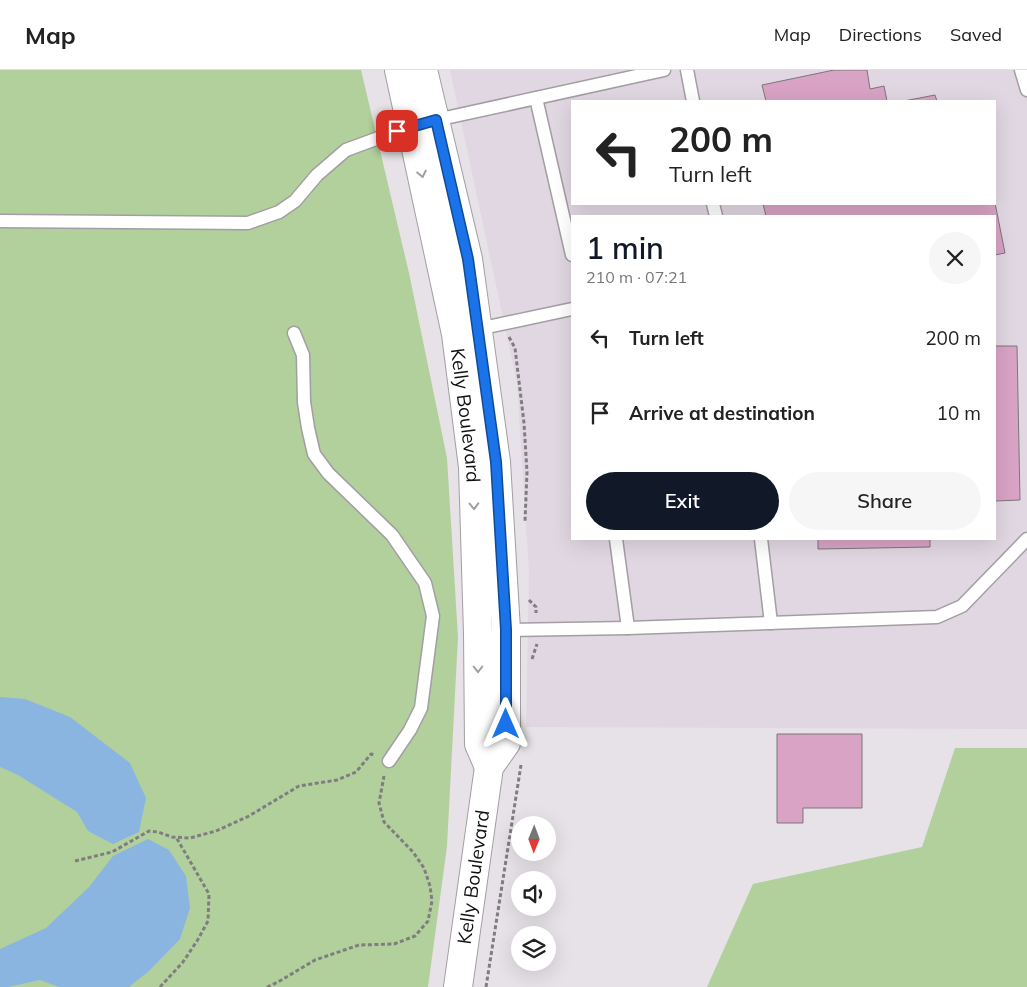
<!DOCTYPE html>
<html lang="en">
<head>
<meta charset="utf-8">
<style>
  :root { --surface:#fff; --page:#f6f6f6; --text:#222; --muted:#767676; --line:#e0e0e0; --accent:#111827 }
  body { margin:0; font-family:Mulish,sans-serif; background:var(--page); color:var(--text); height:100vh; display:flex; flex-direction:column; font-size:19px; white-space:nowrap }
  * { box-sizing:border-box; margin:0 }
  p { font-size:16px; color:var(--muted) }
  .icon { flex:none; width:28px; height:28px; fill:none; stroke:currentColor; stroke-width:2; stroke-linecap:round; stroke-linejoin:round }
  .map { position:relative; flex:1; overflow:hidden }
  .panel { position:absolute; left:571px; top:145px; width:425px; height:325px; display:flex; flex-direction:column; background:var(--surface); border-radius:0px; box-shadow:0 5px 20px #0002 }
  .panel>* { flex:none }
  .top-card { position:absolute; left:571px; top:30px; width:425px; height:105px; border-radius:0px; box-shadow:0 5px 20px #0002; background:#fff; color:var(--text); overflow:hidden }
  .needle { width:32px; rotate:181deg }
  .fabs { position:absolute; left:511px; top:746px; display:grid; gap:10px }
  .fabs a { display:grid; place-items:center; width:45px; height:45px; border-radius:50%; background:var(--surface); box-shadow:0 5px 20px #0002; font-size:25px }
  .pin { position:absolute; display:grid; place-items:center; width:42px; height:42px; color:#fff; margin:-21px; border-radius:10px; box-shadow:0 2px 8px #0006 }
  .me { position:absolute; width:55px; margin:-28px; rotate:0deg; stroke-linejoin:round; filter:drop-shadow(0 0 4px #0008) }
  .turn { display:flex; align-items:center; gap:18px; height:105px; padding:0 15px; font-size:22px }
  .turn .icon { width:65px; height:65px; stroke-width:2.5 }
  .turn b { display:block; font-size:35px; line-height:42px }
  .round { display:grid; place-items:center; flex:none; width:52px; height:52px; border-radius:26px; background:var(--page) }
  .headline { display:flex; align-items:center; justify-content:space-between; height:85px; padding:0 15px }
  h1 { font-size:30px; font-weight:600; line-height:38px; color:var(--accent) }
  .cta { display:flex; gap:10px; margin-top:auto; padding:10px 15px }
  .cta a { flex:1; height:58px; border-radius:30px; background:var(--accent); color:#fff; font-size:20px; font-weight:600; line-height:58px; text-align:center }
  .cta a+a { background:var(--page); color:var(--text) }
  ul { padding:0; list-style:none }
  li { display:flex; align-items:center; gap:15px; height:75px; padding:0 15px }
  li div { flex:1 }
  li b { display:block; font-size:19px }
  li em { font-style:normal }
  header { display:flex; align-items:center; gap:30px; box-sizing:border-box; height:70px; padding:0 25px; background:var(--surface); border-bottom:1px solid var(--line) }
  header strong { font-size:24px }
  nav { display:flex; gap:28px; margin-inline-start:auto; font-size:18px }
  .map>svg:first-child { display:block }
</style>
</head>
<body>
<header>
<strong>Map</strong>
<nav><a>Map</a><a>Directions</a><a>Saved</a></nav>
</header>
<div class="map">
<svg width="1027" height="917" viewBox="0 0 1027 917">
  <rect width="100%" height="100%" fill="#e6e2e7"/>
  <!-- built -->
  <path fill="#e1d7e2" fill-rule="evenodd" d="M 450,0 L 1027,0 L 1027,659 L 526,657 L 529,501 L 517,313 ZM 572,31 L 995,31 L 995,134 L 572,134 ZM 572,146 L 995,146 L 995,469 L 572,469 Z"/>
  <!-- green -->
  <g fill="#b1d09c">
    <polygon points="0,0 361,0 409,203 447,388 458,567 447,776 428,917 0,917"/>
    <polygon points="955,678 1027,678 1027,917 707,917 753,814 922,777"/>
  </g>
  <!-- water -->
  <g fill="#8bb5e1">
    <polygon points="0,627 25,629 70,647 130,693 146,728 139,762 113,774 88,761 77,742 18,705 0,697"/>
    <polygon points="148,769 169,780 186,806 190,838 180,869 149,901 129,917 59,917 40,910 8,917 0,917 0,879 46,858 89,817 113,786"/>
  </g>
  <!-- building -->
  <g fill="#d8a3c5" stroke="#7b7679">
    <polygon points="834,0 867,0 870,19 884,16 887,31 766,31 762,15"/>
    <polygon points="935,25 937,31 904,31"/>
    <polygon points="995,133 1005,183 995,185 995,146 766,146 763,134"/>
    <polygon points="995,276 1017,276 1020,430 995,431"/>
    <polygon points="818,469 930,469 930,477 818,479"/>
    <polygon points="777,664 862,664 862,738 803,738 803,753 777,753"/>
  </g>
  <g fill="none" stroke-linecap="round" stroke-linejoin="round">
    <defs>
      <g id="lane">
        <polyline points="687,0 693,31"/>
        <polyline points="1021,0 1027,20"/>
        <polyline points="536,28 572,185"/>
        <polyline points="436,50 664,0"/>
        <polyline points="713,134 716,146"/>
        <polyline points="0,151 248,153 279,142 295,131 317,105 346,80 411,56"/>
        <polyline points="478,259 572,239"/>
        <polyline points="294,263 303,285 304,332 308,358 314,384 328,403 392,465 425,513 433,546 421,638 410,660 389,691"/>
        <polyline points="616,469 628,558"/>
        <polyline points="761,469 771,553"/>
        <polyline points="506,560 628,558 937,547 962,536 1027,469"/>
      </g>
      <g id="secondary">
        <path id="s1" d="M 399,0 L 456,264 L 473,397 L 478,563 L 479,674 L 489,697"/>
        <polyline points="423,0 468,189 496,392 506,560 506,673 489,697 458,917"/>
      </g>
    </defs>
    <!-- lane casing -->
    <use href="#lane" stroke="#a29ea2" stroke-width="15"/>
    <!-- secondary casing -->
    <use href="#secondary" stroke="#a29ea2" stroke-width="30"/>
    <!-- path -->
    <g stroke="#807d81" stroke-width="3" stroke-dasharray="4 2.5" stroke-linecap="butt">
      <polyline points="509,267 515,278 524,353 527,402 525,451"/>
      <polyline points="529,530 536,537 536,543"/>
      <polyline points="532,589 537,574"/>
      <polyline points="75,791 112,782 149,761 158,762 172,767 190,768 216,761 249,746 299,716 337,710 356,702 371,684 374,685"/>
      <polyline points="160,917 183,892 197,871 208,851 209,824 176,767"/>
      <polyline points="267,917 278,912 315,890 359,875 394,874 415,866 428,851 432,831 430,816 424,798 413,782 384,752 379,733 384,706"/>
      <polyline points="486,917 521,695"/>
    </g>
    <!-- lane -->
    <use href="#lane" stroke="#fff" stroke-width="12"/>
    <!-- secondary -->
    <use href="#secondary" stroke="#fff" stroke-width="28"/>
  </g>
  <!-- one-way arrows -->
  <defs><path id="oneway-chevron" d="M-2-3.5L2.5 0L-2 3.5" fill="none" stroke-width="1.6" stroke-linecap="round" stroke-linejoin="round" transform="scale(1.25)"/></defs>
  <g stroke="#9f9f9f">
    <use href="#oneway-chevron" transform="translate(422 104) rotate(78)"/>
    <use href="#oneway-chevron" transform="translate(474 436) rotate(88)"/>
    <use href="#oneway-chevron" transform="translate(478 599) rotate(90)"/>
  </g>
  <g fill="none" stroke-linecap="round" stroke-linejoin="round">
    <defs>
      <polyline id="route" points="397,61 436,50 468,189 496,392 506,560 506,654"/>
    </defs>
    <!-- route casing -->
    <use href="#route" stroke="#114b97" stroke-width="12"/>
    <!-- route -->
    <use href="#route" stroke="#1a73e8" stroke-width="9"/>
  </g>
  <g text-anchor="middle" stroke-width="4" stroke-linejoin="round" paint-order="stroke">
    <!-- street labels -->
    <g font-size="19" fill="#0f0e10" stroke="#fff">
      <text dy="7" stroke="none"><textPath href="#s1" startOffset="352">Kelly Boulevard</textPath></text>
      <text transform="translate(473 807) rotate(-82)" y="7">Kelly Boulevard</text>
    </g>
  </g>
</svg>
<div class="fabs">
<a><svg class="needle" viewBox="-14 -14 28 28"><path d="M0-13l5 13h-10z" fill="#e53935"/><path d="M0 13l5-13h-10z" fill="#767676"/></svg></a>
<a><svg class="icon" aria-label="sound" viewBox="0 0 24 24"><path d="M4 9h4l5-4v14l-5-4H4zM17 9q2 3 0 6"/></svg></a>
<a><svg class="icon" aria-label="layers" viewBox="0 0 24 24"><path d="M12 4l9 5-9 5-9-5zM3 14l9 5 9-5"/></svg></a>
</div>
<div class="pin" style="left:397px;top:61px;background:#d93025"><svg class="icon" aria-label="arrive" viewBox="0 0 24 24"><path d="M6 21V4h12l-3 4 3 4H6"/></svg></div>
<svg class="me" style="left:506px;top:654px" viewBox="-20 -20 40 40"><path d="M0-17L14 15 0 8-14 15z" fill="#1a73e8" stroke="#fff" stroke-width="4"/></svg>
<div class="top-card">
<div class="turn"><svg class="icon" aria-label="left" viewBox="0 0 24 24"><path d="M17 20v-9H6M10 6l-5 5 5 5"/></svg><div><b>200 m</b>Turn left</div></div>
</div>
<section class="panel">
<div class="headline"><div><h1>1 min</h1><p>210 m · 07:21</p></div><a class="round"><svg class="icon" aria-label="close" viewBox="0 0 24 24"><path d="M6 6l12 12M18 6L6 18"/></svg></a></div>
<ul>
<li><svg class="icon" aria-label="left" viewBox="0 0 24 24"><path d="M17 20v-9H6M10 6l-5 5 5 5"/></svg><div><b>Turn left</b></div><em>200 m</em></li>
<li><svg class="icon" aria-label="arrive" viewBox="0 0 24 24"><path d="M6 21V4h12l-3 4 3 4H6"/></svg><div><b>Arrive at destination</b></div><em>10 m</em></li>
</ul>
<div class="cta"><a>Exit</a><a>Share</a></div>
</section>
</div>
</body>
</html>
